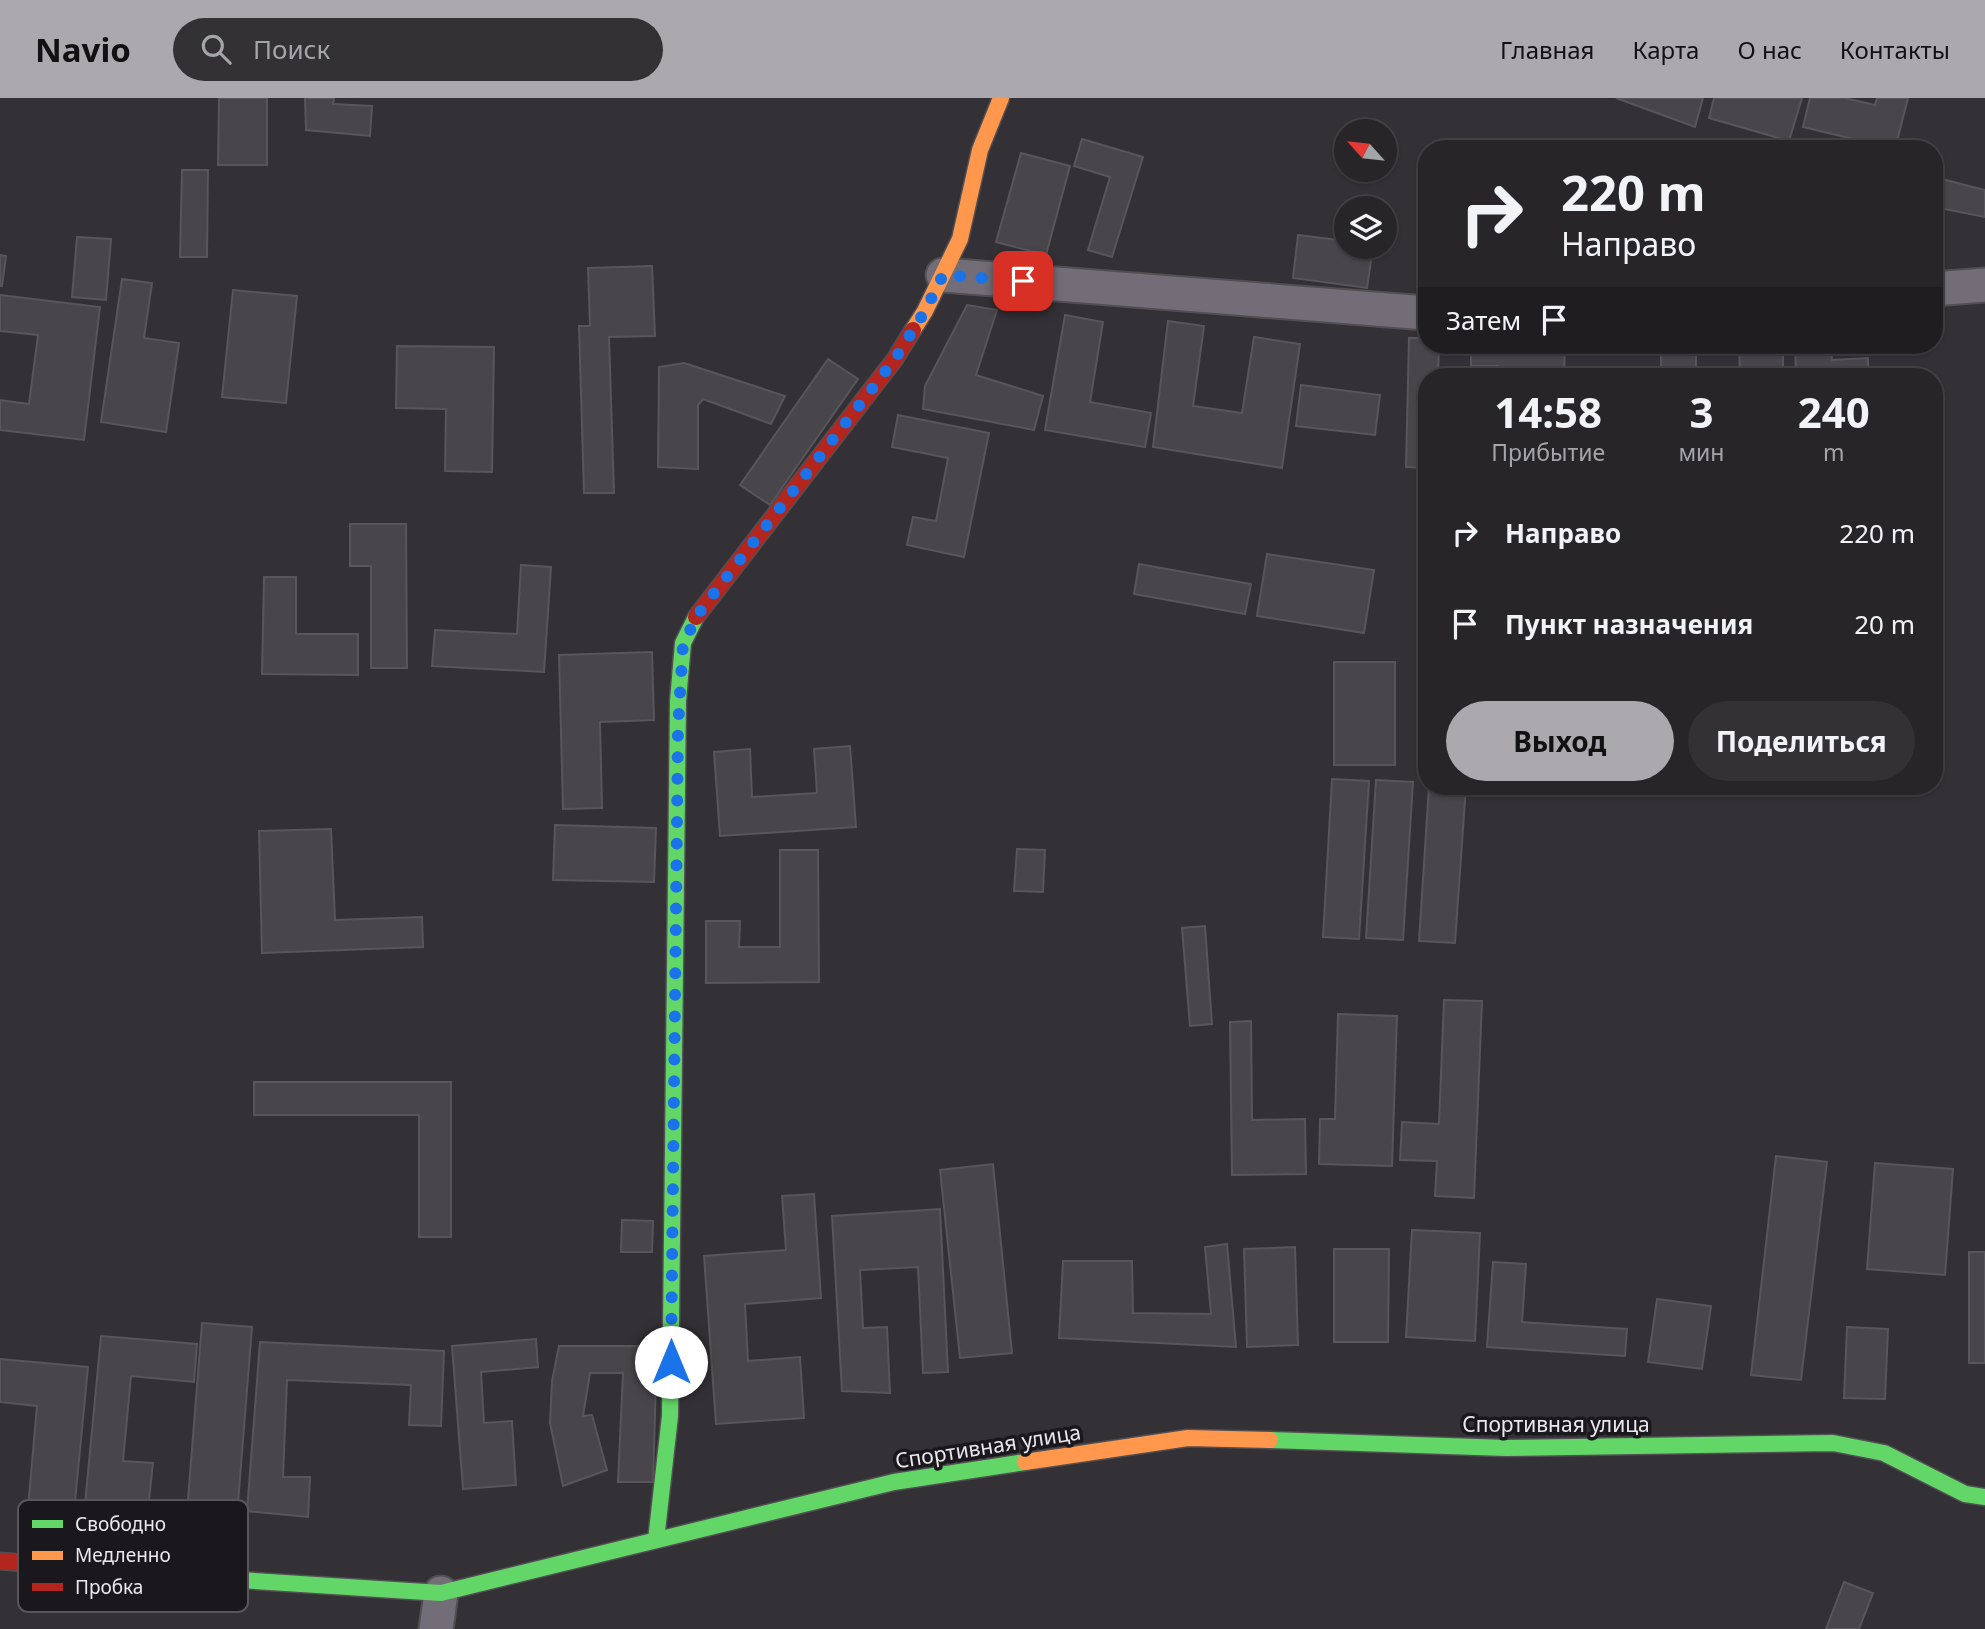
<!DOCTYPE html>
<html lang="ru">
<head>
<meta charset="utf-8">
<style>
  :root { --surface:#272528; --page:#333134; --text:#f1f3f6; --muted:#a4a5a8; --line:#434245; --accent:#aba8ae }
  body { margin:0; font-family:"Noto Sans",sans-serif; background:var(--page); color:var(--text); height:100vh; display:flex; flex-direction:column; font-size:26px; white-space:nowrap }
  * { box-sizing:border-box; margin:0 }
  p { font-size:23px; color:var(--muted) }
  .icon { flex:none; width:38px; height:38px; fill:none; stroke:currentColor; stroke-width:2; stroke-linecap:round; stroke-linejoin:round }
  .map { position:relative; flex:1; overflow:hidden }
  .drawer { position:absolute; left:1418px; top:270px; width:525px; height:427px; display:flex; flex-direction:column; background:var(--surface); border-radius:28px; box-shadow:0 2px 5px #0004,0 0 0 2px var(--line) }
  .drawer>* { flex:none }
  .guide { position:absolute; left:1418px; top:42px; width:525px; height:214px; border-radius:28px; box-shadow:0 2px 5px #0004,0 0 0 2px var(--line); background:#272528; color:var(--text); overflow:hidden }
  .needle { width:46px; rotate:297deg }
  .tools { position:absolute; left:1334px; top:21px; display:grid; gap:14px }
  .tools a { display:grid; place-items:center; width:63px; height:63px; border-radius:50%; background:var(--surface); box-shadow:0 2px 5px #0004,0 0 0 2px var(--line); font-size:35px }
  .pin { position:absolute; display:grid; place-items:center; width:60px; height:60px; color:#fff; margin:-30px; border-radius:14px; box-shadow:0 4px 10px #0006 }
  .me { position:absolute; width:77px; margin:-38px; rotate:0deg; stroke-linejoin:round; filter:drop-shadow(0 0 5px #0008) }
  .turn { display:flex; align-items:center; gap:24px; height:147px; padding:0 28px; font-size:32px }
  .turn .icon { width:91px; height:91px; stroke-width:2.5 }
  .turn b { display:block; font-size:49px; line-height:60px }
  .then { display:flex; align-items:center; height:66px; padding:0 28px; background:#0003; gap:14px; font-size:26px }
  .eta { display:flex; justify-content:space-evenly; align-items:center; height:119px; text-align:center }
  .eta b { font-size:42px; font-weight:700; line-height:49px }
  .button { display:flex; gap:14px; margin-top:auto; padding:14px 28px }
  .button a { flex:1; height:80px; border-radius:42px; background:var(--accent); color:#111; font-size:28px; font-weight:700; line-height:80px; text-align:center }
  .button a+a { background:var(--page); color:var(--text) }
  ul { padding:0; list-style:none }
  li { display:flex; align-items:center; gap:21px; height:91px; padding:0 28px }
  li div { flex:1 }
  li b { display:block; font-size:26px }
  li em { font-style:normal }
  header { display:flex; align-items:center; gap:42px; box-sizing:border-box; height:98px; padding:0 35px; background:var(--accent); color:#111 }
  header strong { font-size:33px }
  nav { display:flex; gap:38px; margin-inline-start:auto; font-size:24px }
  .search { width:490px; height:63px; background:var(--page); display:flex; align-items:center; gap:18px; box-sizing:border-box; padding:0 24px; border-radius:38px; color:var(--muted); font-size:26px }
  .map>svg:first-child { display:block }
</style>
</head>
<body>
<header>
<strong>Navio</strong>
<div class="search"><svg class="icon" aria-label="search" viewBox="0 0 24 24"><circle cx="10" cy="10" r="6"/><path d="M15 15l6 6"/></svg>Поиск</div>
<nav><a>Главная</a><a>Карта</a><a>О нас</a><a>Контакты</a></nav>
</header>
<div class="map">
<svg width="1985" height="1531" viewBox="0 0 1985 1531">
  <rect width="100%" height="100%" fill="#343136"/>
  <!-- building -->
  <g fill="#49464b" stroke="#58565a" stroke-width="2">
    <polygon points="219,0 267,0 267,67 218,67"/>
    <polygon points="305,0 334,0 333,6 372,8 370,38 306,32"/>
    <polygon points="1616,0 1703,0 1695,29"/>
    <polygon points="1714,0 1802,0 1789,43 1709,20"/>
    <polygon points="1810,0 1845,0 1875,7 1877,0 1908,0 1895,51 1803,29"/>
    <polygon points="1082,41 1143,59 1112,159 1088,152 1110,79 1074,68"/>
    <polygon points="1021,55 1070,68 1046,157 996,144"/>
    <polygon points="182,72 208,72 207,159 180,159"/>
    <polygon points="1934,79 1985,92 1985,119 1934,109"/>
    <polygon points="1298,137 1346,143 1346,149 1373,149 1367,190 1293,180"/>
    <polygon points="77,139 111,141 106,202 72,199"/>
    <polygon points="0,157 6,158 2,188 0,188"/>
    <polygon points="652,168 655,238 609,239 614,395 584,395 579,228 590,228 588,170"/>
    <polygon points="122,181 152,185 144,240 179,245 166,334 101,324"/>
    <polygon points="233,192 297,198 286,305 222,299"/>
    <polygon points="0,197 100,209 84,342 0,332 0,302 29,306 38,237 0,233"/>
    <polygon points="967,207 997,212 976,277 1043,298 1034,332 923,311 925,288"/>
    <polygon points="1065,217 1103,224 1090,304 1151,315 1145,349 1045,332"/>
    <polygon points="1168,223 1204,228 1193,308 1242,315 1254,239 1300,246 1282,370 1153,349"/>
    <polygon points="1409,240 1426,240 1426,247 1439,247 1438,278 1426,278 1426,370 1406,369"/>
    <polygon points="1471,247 1565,247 1564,278 1498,278 1498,268 1471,268"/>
    <rect x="1661" y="247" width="35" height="31"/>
    <polygon points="1739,247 1783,247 1783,278 1740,278"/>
    <polygon points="1795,247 1831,247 1832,262 1868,260 1868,278 1796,278"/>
    <polygon points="397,248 494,249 492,374 445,373 446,311 396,310"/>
    <polygon points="828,261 858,281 770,407 740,387"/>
    <polygon points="684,265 785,298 771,326 703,301 698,307 698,371 658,369 659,269"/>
    <polygon points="1301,287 1380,297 1375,337 1296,328"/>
    <polygon points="898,317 989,335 964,459 907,447 913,419 936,423 948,360 892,349"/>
    <polygon points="350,426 406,426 407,570 371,570 371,468 350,468"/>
    <polygon points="1267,456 1374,472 1364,535 1257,518"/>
    <polygon points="1139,466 1251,486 1245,516 1134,496"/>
    <polygon points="521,467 551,469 544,574 432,568 435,532 517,536"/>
    <polygon points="264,479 296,479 296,536 358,536 358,577 262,576"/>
    <polygon points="652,554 654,622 600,624 602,710 563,711 559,557"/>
    <rect x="1334" y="564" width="61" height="103"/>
    <polygon points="850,648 856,729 720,738 714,654 750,651 752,699 817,695 814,651"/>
    <polygon points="1332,681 1369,683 1359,841 1323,839"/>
    <polygon points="1376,682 1413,684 1403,842 1366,840"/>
    <polygon points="1429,688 1466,688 1455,845 1419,843"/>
    <polygon points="555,727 656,730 654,784 553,782"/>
    <polygon points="331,731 335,822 422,819 423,849 262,855 259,733"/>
    <polygon points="1017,751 1045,752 1043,794 1014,793"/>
    <polygon points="780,752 818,752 819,884 706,885 706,823 740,823 739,849 780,849"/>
    <polygon points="1205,828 1212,926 1190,928 1182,830"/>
    <polygon points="1444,902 1482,903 1474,1100 1435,1098 1437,1063 1400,1062 1402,1024 1439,1026"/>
    <polygon points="1338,916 1397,918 1392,1068 1319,1066 1320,1021 1335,1021"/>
    <polygon points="1251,923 1252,1022 1305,1021 1306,1076 1232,1077 1230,924"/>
    <polygon points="254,984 451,984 451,1139 419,1139 419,1017 254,1017"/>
    <polygon points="1776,1058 1827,1064 1801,1282 1751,1277"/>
    <polygon points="1875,1065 1953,1071 1945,1177 1867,1171"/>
    <polygon points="993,1066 1012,1255 960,1260 940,1072"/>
    <polygon points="814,1096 821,1200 745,1206 748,1263 800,1259 804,1320 716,1326 704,1158 786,1152 782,1098"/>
    <polygon points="940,1111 948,1274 923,1275 918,1169 860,1172 863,1230 887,1229 890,1295 842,1293 832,1118"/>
    <polygon points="622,1122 653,1123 652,1154 621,1154"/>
    <polygon points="1412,1132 1480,1135 1475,1243 1406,1239"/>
    <polygon points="1227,1146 1236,1249 1059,1240 1063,1163 1132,1163 1133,1215 1211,1216 1205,1149"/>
    <polygon points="1295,1149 1298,1247 1247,1249 1244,1151"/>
    <polygon points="1334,1151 1389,1151 1388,1244 1334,1244"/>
    <rect x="1969" y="1154" width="16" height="111"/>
    <polygon points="1493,1164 1526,1166 1522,1224 1627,1231 1625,1258 1487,1249"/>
    <polygon points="1657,1201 1711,1208 1702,1271 1648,1264"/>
    <polygon points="202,1225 252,1229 237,1418 187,1414"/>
    <polygon points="1847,1229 1888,1231 1885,1301 1844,1300"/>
    <polygon points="101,1238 197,1246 194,1284 131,1278 123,1363 153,1365 148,1411 85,1406"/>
    <polygon points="536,1241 538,1269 481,1274 484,1325 512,1323 516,1387 463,1391 452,1248"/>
    <polygon points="260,1244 444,1253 441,1328 409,1327 411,1287 287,1282 283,1379 310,1379 308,1419 247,1413"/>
    <polygon points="559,1248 657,1248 653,1384 618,1384 623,1275 590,1275 583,1318 592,1317 607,1372 563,1388 550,1325 552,1283"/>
    <polygon points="0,1261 88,1269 74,1414 28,1410 37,1308 0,1304"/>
    <polygon points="1844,1484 1873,1495 1859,1531 1826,1531"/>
  </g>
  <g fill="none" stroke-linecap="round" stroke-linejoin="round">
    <defs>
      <g id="street">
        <polyline points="943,177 1426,215"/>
        <polyline points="1934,191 1985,187"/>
        <polyline points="436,1531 441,1495"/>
      </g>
      <g id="fast">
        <polyline points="1270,1342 1506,1350 1833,1345 1884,1355 1965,1396 1985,1399"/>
        <polyline points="656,1442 670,1318 678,603 683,545 696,519"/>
        <polyline points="209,1480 441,1495 894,1384 1025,1364"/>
      </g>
      <g id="slow">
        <polyline points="913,232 925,213 960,141 980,52 1001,0"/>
        <polyline points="1025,1364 1188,1340 1270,1342"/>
      </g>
      <g id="jam">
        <polyline points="696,519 895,261 913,232"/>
        <polyline points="0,1463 209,1480"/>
      </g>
    </defs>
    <!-- street casing -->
    <use href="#street" stroke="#514f53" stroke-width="37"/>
    <!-- fast casing -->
    <use href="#fast" stroke="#514f53" stroke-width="19"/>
    <!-- slow casing -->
    <use href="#slow" stroke="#514f53" stroke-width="19"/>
    <!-- jam casing -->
    <use href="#jam" stroke="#514f53" stroke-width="19"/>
    <!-- street -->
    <use href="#street" stroke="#736d77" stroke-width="33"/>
    <!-- fast -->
    <use href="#fast" stroke="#63d668" stroke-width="16"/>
    <!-- slow -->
    <use href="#slow" stroke="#ff974d" stroke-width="16"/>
    <!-- jam -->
    <use href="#jam" stroke="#b3261e" stroke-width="16"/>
  </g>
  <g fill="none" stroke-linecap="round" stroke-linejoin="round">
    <!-- route -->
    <polyline stroke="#1a73e8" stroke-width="12" stroke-dasharray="0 21.6" points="671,1264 678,630 683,545 701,512 895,261 925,213 943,177 1023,183"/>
  </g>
  <g text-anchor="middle" stroke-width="7" stroke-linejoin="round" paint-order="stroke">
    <!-- street labels -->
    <g font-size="21" fill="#ebe8ee" stroke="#1a181c">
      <text x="1556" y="1334">Спортивная улица</text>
      <text transform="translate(988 1349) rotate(-9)" y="7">Спортивная улица</text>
    </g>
  </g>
  <!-- legend -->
  <rect x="18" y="1402" width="230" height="112" rx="10" fill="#1a181c" stroke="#59565b" stroke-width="2"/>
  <rect x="32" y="1422" width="31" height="8" fill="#63d668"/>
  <rect x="32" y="1453" width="31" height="9" fill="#ff974d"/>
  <rect x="32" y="1485" width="31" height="8" fill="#b3261e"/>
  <g font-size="19" fill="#ebe8ee">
    <text x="75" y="1433">Свободно</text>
    <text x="75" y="1464">Медленно</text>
    <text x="75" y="1496">Пробка</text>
  </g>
</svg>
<div class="tools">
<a><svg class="needle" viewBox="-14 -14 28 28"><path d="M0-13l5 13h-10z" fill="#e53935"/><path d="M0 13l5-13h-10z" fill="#a4a5a8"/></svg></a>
<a><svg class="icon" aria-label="layers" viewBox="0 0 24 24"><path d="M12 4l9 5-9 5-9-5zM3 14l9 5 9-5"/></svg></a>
</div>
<div class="pin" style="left:1023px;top:183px;background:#d93025"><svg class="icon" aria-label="arrive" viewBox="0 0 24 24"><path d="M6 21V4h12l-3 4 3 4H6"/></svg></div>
<svg class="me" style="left:671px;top:1264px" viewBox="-20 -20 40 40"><circle r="19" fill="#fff"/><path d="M0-13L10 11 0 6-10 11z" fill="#1a73e8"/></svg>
<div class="guide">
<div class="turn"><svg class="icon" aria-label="right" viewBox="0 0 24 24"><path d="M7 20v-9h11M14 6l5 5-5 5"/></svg><div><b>220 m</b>Направо</div></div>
<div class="then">Затем<svg class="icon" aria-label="arrive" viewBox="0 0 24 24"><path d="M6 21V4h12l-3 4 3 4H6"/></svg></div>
</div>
<section class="drawer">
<div class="eta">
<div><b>14:58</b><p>Прибытие</p></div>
<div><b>3</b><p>мин</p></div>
<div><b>240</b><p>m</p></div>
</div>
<ul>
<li><svg class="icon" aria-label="right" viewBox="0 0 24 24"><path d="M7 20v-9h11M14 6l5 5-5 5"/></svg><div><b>Направо</b></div><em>220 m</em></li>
<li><svg class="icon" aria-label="arrive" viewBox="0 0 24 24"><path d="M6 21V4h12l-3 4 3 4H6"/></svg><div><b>Пункт назначения</b></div><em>20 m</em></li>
</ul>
<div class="button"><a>Выход</a><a>Поделиться</a></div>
</section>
</div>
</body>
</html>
